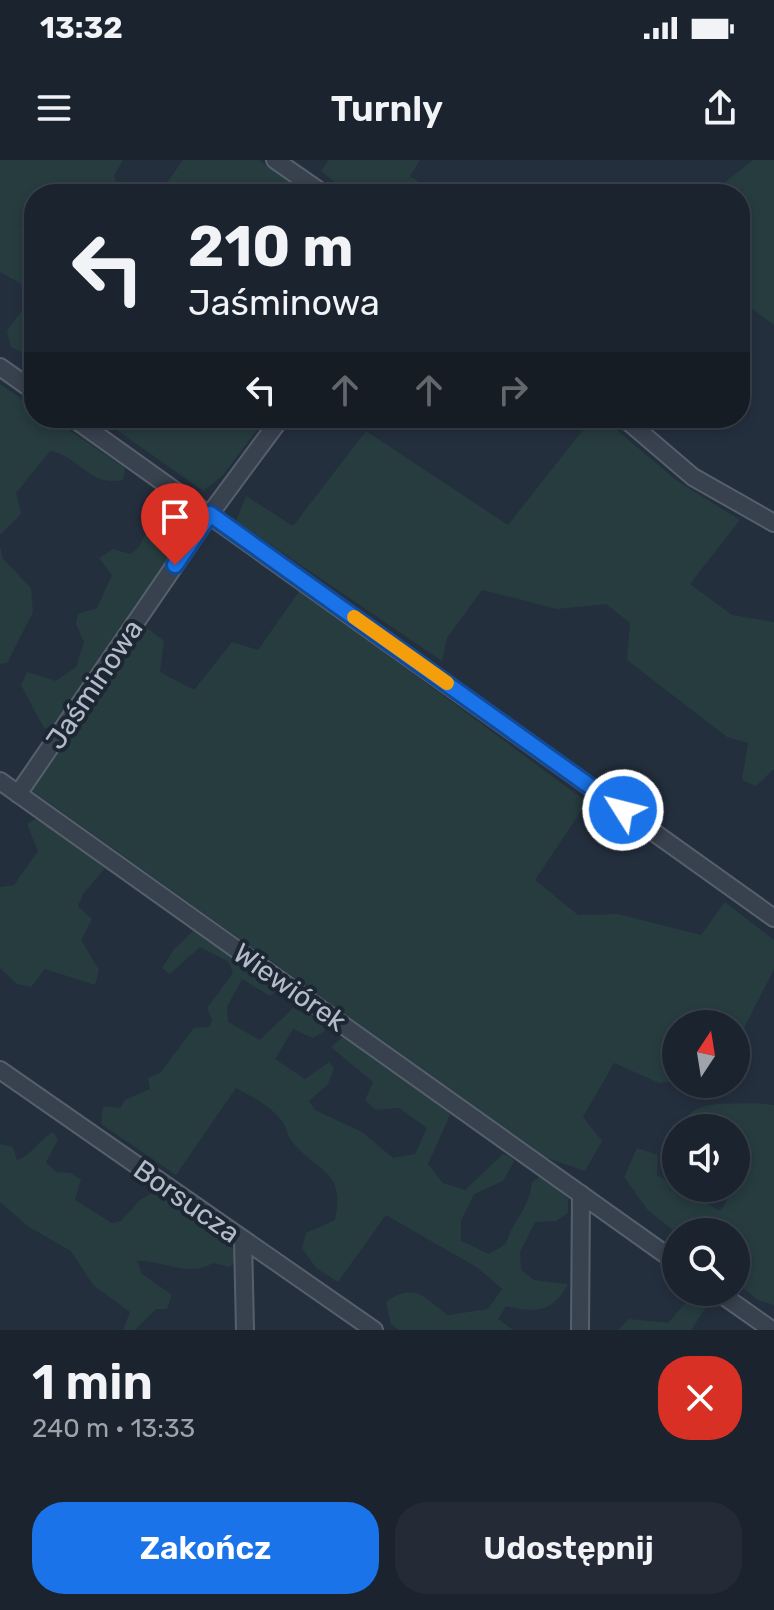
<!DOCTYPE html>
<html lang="pl">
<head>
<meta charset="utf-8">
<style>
  :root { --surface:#1b232e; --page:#242b36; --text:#f1f3f6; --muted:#a0a4aa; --line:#39404a; --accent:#1a73e8 }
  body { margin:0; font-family:Rubik,sans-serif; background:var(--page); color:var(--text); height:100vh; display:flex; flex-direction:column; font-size:30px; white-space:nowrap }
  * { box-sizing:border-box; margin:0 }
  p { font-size:26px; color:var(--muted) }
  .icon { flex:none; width:44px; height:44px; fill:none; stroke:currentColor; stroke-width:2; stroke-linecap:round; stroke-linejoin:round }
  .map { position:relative; height:1170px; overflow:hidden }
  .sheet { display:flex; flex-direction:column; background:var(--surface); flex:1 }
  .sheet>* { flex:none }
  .guide { position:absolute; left:24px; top:24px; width:726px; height:244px; border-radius:32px; box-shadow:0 4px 12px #0003,0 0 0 2px var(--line); background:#1b232e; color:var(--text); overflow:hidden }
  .needle { width:52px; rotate:12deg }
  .tools { position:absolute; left:662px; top:850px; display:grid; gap:16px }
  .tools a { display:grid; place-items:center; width:88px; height:88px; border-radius:50%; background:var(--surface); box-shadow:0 4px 12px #0003,0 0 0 2px var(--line); font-size:40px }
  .pin { position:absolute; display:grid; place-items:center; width:68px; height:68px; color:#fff; margin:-82px -34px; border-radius:50% 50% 50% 0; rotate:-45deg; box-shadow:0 0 8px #0007 }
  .pin .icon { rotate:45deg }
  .me { position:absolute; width:88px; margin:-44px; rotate:306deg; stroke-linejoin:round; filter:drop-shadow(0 0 6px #0008) }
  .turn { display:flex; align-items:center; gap:28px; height:168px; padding:0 32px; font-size:36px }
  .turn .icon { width:104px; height:104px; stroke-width:2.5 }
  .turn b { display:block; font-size:56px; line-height:68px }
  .lanes { display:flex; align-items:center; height:76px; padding:0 32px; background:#0003; justify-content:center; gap:40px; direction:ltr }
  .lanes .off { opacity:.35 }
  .round { display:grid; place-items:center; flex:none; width:84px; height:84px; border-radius:32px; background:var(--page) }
  .headline { display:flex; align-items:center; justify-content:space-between; height:136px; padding:0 32px }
  h1 { font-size:48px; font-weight:600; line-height:60px }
  .primary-button { display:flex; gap:16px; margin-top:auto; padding:16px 32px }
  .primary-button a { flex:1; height:92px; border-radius:32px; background:var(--accent); color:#fff; font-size:32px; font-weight:600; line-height:92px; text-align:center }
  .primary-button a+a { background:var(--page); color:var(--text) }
  .status { display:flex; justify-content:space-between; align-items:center; height:56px; padding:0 40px; background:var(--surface); direction:ltr }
  .status svg { height:22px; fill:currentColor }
  header { display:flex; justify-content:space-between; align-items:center; height:104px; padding:0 32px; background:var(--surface); font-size:36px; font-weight:600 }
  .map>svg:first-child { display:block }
</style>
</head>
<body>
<div class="status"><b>13:32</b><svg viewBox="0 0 49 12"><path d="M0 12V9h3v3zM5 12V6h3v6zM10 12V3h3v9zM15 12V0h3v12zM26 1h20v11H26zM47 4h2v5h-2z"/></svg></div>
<header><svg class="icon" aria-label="menu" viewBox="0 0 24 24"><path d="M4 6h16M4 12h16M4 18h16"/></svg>Turnly<svg class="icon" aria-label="share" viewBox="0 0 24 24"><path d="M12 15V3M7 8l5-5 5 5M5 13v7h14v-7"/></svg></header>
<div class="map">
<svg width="774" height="1170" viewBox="0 0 774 1170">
  <rect width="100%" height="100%" fill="#242f3e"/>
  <!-- green -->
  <g fill="#263c3f">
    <polygon points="0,0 123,0 114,15 120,34 34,34 34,58 21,64 34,106 34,185 28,195 11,187 7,171 29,141 20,123 0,112"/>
    <polygon points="183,0 259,0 307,34 159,34"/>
    <polygon points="329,0 420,0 410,16 436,34 350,34 321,11"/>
    <polygon points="753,0 774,0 774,165 740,140 740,34 710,34"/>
    <path d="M 0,224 L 34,247 L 34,258 L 51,258 L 125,308 L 123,320 C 89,327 80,296 50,291 L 16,333 L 21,354 L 0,375 Z"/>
    <polygon points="100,258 266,258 223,315 203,331"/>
    <polygon points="611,265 676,320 740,360 690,424 732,455 774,462 774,609 756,626 742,620 748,583 727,577 627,500 630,463 606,444 557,449 482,430 447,478 442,501 236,361 246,336 293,366 366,271 508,365 582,271"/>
    <polygon points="155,336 195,357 191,368 53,567 44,568 21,525 27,512 56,521 76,507 84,482 76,464 78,454 97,448 112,415 99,398 113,389 130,394 139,387 154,357 147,339"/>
    <polygon points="0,386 3,399 31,428 33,452 7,503 0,504"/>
    <polygon points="300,430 587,642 535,720 578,755 618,754 701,775 725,742 774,780 774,809 736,884 736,864 676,864 676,921 659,923 614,903 583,957 602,981 585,1011 547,998 31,630 147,468 164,481 160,512 194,530 232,482 258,490"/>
    <polygon points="37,658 105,708 83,734 78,746 92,759 81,780 99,810 95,825 45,809 31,827 17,824 0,808 0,727 14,725 38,691 27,664"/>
    <path d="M 194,770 L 278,830 L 270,836 L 242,819 L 227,847 L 228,862 L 260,880 L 293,848 L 319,860 L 325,871 L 313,878 L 293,869 L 275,899 L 305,919 L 329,902 L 334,908 L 328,924 L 309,941 L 315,950 L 362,972 L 393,998 L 415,994 L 427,968 L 399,948 L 376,950 L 365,940 L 373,922 L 331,887 L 346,874 L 442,944 L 450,955 L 428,1004 L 443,1023 L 465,1030 L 503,994 L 512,998 L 514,1002 L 503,1021 L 474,1034 L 461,1061 L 461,1081 L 489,1094 L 506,1084 C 514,1056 528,1053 532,1022 L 542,1015 L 568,1039 L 568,1053 L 556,1061 L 535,1062 L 520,1092 L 521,1110 L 534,1120 L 568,1124 C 553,1153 535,1153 506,1146 L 498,1159 L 513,1170 L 399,1170 L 391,1164 L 386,1142 C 415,1121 424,1138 448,1155 L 488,1149 L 502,1129 L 478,1108 L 386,1055 L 338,1122 L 316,1108 L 302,1088 L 306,1073 L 335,1060 C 345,1011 321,1014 294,984 C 288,978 287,968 282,961 C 271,946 252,937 236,928 L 176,1015 L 101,964 L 103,946 L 120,948 L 125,940 L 150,929 L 148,918 L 160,913 L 194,868 L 209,867 L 212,860 L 207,848 L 233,813 L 229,802 L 200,787 L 170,814 L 162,808 L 174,789 Z"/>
    <path d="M 754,943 L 774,945 L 774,1145 L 758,1140 L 736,1122 L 736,1072 L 676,1073 L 647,1049 L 624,1017 L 637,988 L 658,995 L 657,1015 L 720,1051 L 746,1012 L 736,999 L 736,968 L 683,968 C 687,938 729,945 754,943 Z"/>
    <path d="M 53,972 L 58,980 L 46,1002 L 56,1012 L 70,1013 L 81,1019 L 75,1040 L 112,1063 L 121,1061 L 140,1040 L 155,1031 L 232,1088 L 238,1098 L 230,1107 L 213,1103 C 188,1118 163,1100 137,1101 L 142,1114 L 172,1135 L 167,1149 L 156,1149 L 135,1170 L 123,1170 L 130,1152 L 93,1125 L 71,1091 L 29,1067 L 0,1042 L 0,984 L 13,987 L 17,1000 C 32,995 39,980 53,972 Z"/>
    <polygon points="695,1132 708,1144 691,1170 618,1170 629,1159 668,1163"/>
  </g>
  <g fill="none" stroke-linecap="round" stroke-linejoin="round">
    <defs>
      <g id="minor">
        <polyline points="275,0 324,34"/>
        <polyline points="0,207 34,231"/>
        <polyline points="73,258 774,758"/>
        <polyline points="624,258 693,317 774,363"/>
        <polyline points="0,621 676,1102"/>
        <polyline points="18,634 210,354 281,258"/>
        <polyline points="0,910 374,1170"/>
        <polyline points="243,1080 245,1170"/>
        <polyline points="718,1132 772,1170"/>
        <polyline points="580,1170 581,1034"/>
      </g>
    </defs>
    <!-- minor casing -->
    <use href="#minor" stroke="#565f6c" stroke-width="20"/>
    <!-- minor -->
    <use href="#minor" stroke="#38414e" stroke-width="16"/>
  </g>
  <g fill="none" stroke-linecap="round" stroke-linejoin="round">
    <defs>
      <polyline id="route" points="175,405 210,354 623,650"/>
    </defs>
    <!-- route casing -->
    <use href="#route" stroke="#114b97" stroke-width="20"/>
    <!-- route -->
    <use href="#route" stroke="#1a73e8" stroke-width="14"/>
    <!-- slow -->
    <polyline stroke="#f59e0b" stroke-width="14" points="354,457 447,523"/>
  </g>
  <g text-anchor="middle" stroke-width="8" stroke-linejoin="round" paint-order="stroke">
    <!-- street labels -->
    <g font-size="28" fill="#b4bcc9" stroke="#1d2633">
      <text transform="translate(94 524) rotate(-56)" y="10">Jaśminowa</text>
      <text transform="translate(290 827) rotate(35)" y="10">Wiewiórek</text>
      <text transform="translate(187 1041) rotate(35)" y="10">Borsucza</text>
    </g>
  </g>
</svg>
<div class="tools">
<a><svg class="needle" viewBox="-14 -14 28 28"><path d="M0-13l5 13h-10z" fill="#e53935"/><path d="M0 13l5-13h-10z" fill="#a0a4aa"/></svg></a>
<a><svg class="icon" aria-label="sound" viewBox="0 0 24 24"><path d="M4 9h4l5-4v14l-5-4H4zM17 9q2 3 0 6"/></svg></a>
<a><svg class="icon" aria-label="search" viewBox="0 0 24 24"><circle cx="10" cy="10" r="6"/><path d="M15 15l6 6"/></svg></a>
</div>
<div class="pin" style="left:175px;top:405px;background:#d93025"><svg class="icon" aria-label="arrive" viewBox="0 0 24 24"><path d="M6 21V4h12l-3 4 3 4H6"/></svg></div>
<svg class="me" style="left:623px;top:650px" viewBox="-20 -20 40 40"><circle r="17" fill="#1a73e8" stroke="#fff" stroke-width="3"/><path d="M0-11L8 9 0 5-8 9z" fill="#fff"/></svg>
<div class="guide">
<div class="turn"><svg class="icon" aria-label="left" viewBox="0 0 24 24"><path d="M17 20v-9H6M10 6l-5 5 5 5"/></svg><div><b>210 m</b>Jaśminowa</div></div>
<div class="lanes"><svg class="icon" aria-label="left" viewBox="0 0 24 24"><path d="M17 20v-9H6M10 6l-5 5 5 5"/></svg><svg class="icon off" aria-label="ahead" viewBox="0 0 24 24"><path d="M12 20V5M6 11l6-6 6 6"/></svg><svg class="icon off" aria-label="ahead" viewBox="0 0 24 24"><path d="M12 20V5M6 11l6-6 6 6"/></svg><svg class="icon off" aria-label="right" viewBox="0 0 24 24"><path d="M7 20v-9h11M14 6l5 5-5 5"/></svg></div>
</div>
</div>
<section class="sheet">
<div class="headline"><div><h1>1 min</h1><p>240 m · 13:33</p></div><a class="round" style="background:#d93025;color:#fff"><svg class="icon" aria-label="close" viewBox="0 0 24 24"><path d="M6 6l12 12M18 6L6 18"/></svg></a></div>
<div class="primary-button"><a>Zakończ</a><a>Udostępnij</a></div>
</section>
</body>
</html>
